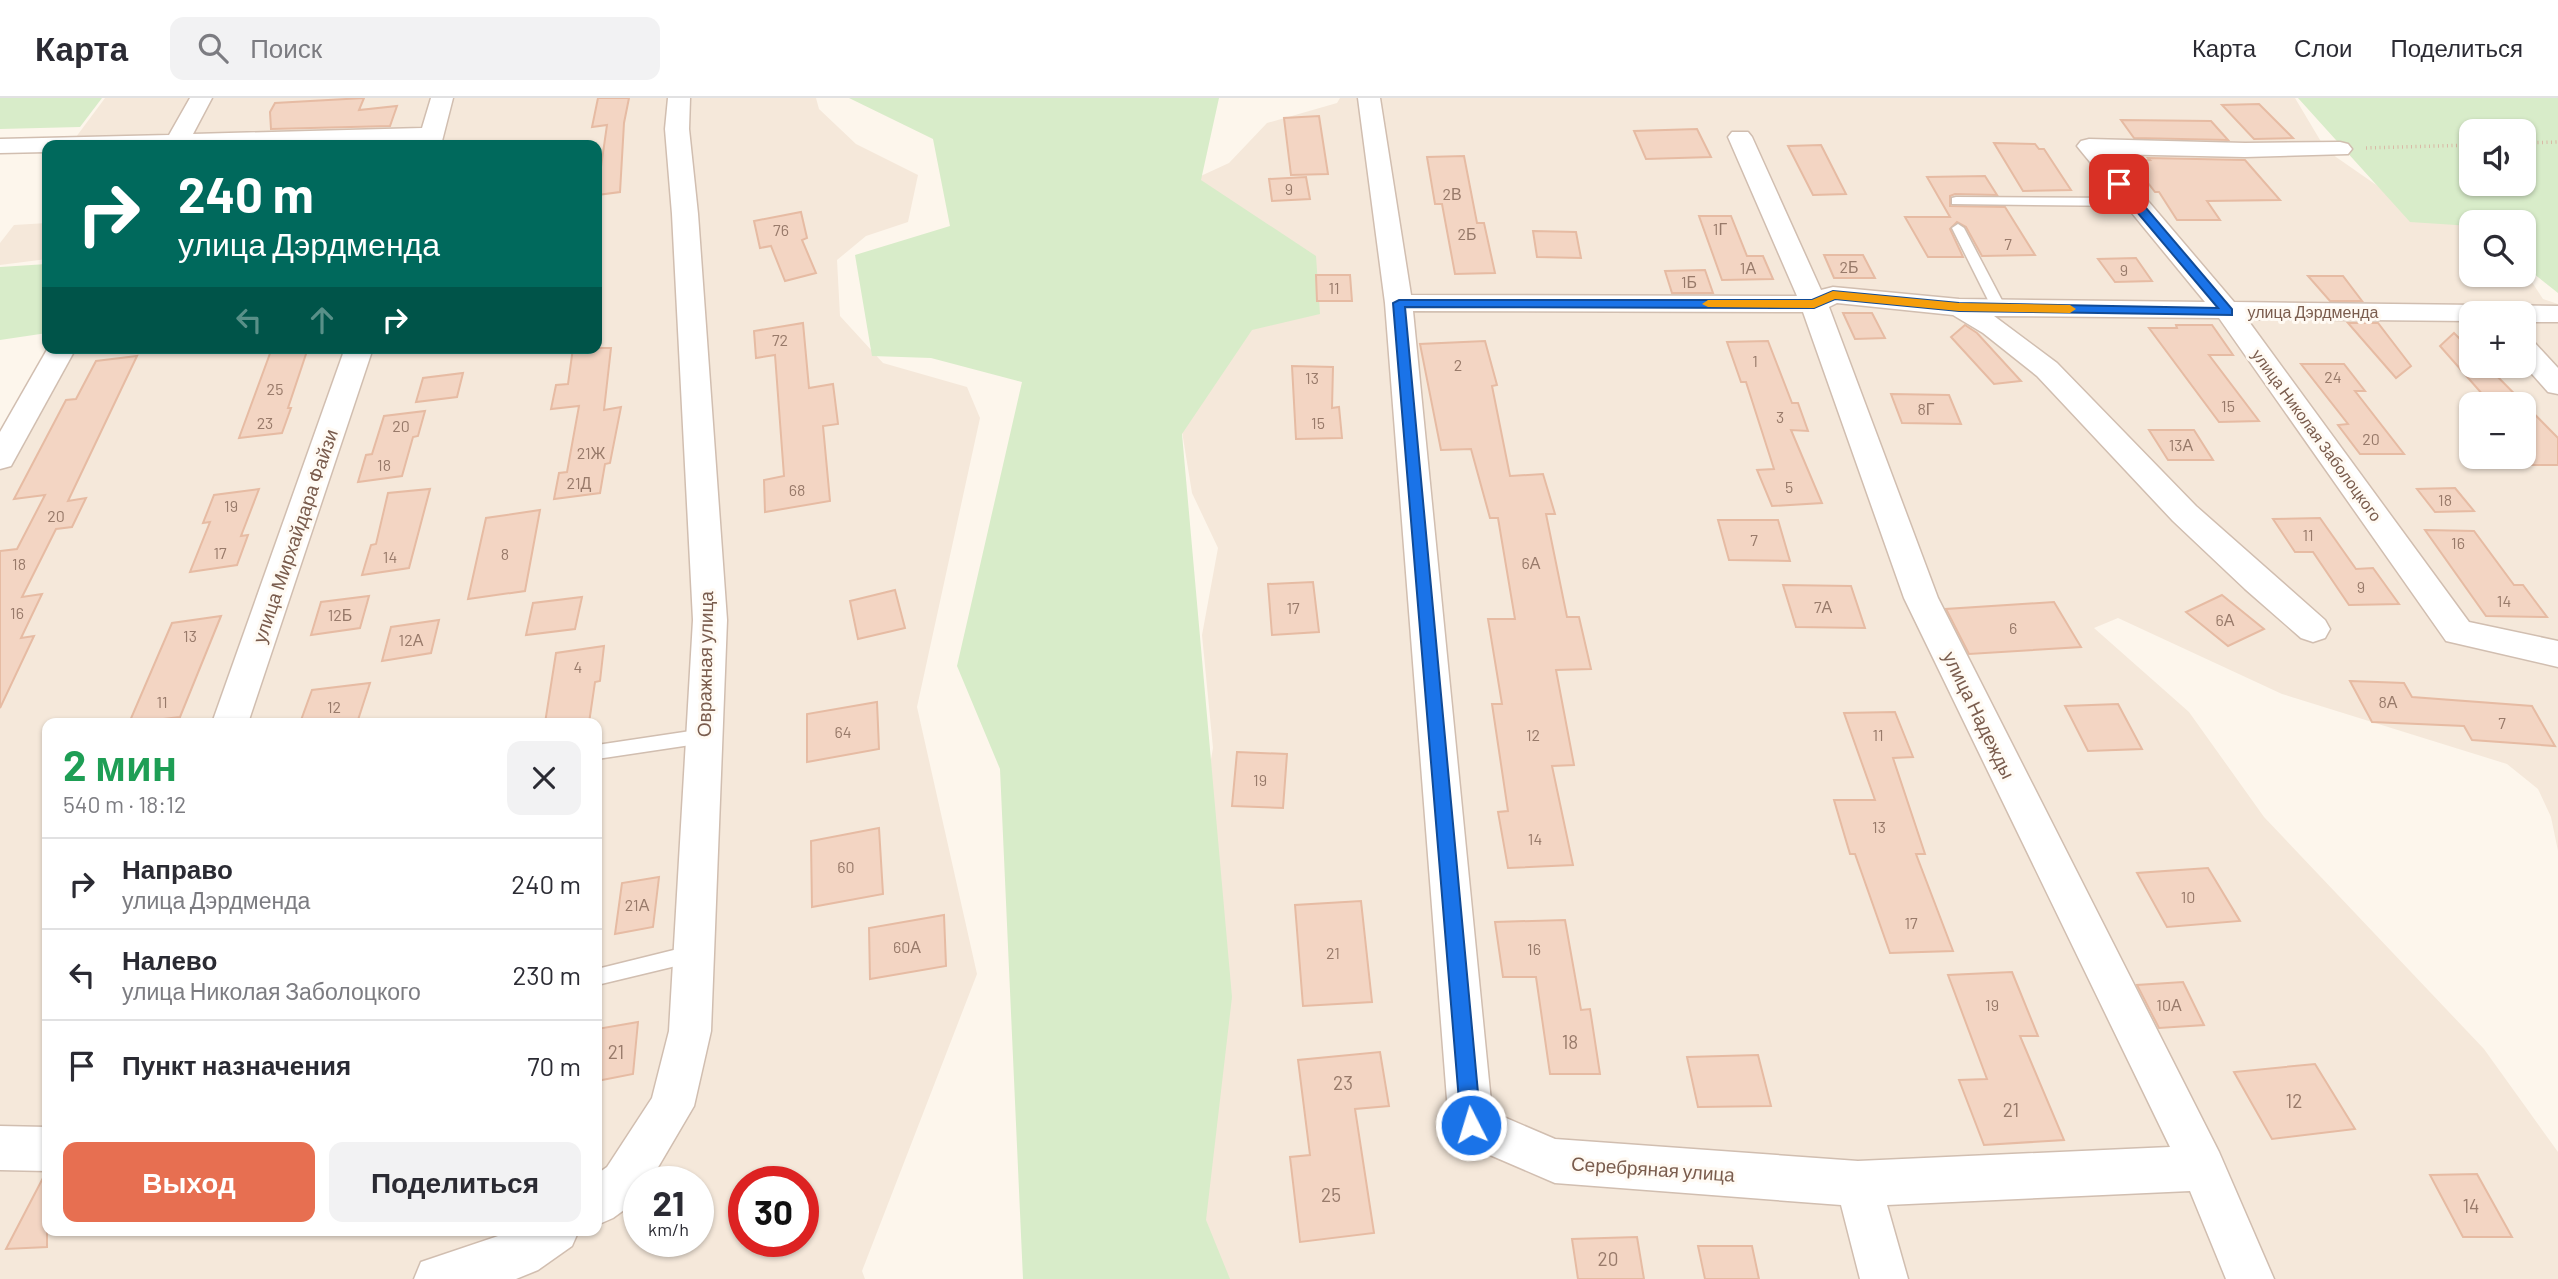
<!DOCTYPE html>
<html lang="ru">
<head>
<meta charset="utf-8">
<style>
  :root { --surface:#fff; --page:#f2f2f3; --text:#2b2b33; --muted:#7c7c81; --line:#e1e1e2; --accent:#e76f51 }
  body { margin:0; font-family:Barlow,sans-serif; background:var(--page); color:var(--text); height:100vh; display:flex; flex-direction:column; font-size:26px; white-space:nowrap }
  * { box-sizing:border-box; margin:0 }
  p { font-size:23px; color:var(--muted) }
  .icon { flex:none; width:38px; height:38px; fill:none; stroke:currentColor; stroke-width:2; stroke-linecap:round; stroke-linejoin:round }
  .map { position:relative; flex:1; overflow:hidden }
  .drawer { position:absolute; left:42px; top:620px; width:560px; height:518px; display:flex; flex-direction:column; background:var(--surface); border-radius:14px; box-shadow:0 2px 5px #0004 }
  .drawer>* { flex:none }
  .top-card { position:absolute; left:42px; top:42px; width:560px; height:214px; border-radius:14px; box-shadow:0 2px 5px #0004; background:#00695c; color:#fff; overflow:hidden }
  .tools { position:absolute; left:2459px; top:21px; display:grid; gap:14px }
  .tools a { display:grid; place-items:center; width:77px; height:77px; border-radius:14px; background:var(--surface); box-shadow:0 2px 5px #0004; font-size:35px }
  .speed { position:absolute; left:623px; top:1068px; display:flex; gap:14px; font-size:35px; font-weight:700; text-align:center }
  .speed>* { display:grid; place-content:center; width:91px; height:91px; border-radius:50%; background:var(--surface); box-shadow:0 2px 5px #0004; line-height:1 }
  .speed small { font-size:18px; font-weight:400 }
  .speed .limit { border:10px solid #d22; background:#fff; color:#111 }
  .pin { position:absolute; display:grid; place-items:center; width:60px; height:60px; color:#fff; margin:-30px; border-radius:14px; box-shadow:0 4px 10px #0006 }
  .me { position:absolute; width:77px; margin:-38px; rotate:355deg; stroke-linejoin:round; filter:drop-shadow(0 0 5px #0008) }
  .turn { display:flex; align-items:center; gap:24px; height:147px; padding:0 21px; font-size:32px }
  .turn .icon { width:91px; height:91px; stroke-width:2.5 }
  .turn b { display:block; font-size:49px; line-height:60px }
  .lanes { display:flex; align-items:center; height:66px; padding:0 21px; background:#0003; justify-content:center; gap:35px; direction:ltr }
  .lanes .off { opacity:.35 }
  .round { display:grid; place-items:center; flex:none; width:74px; height:74px; border-radius:14px; background:var(--page) }
  .summary { display:flex; align-items:center; justify-content:space-between; height:119px; padding:0 21px }
  h1 { font-size:42px; font-weight:700; line-height:52px; color:#1e9e55 }
  .primary-button { display:flex; gap:14px; margin-top:auto; padding:14px 21px }
  .primary-button a { flex:1; height:80px; border-radius:14px; background:var(--accent); color:#fff; font-size:28px; font-weight:700; line-height:80px; text-align:center }
  .primary-button a+a { background:var(--page); color:var(--text) }
  ul { padding:0; list-style:none }
  li { display:flex; align-items:center; gap:21px; height:91px; padding:0 21px; border-top:2px solid var(--line) }
  li div { flex:1 }
  li b { display:block; font-size:26px }
  li em { font-style:normal }
  header { display:flex; align-items:center; gap:42px; box-sizing:border-box; height:98px; padding:0 35px; background:var(--surface); border-bottom:2px solid var(--line) }
  header strong { font-size:33px }
  nav { display:flex; gap:38px; margin-inline-start:auto; font-size:24px }
  .search { width:490px; height:63px; background:var(--page); display:flex; align-items:center; gap:18px; box-sizing:border-box; padding:0 24px; border-radius:14px; color:var(--muted); font-size:26px }
  .map>svg:first-child { display:block }
</style>
</head>
<body>
<header>
<strong>Карта</strong>
<div class="search"><svg class="icon" aria-label="search" viewBox="0 0 24 24"><circle cx="10" cy="10" r="6"/><path d="M15 15l6 6"/></svg>Поиск</div>
<nav><a>Карта</a><a>Слои</a><a>Поделиться</a></nav>
</header>
<div class="map">
<svg width="2558" height="1181" viewBox="0 0 2558 1181">
  <rect width="100%" height="100%" fill="#fdf6ec"/>
  <!-- residential -->
  <g fill="#f5e8da" fill-rule="evenodd">
    <path d="M 105,0 L 816,0 L 819,11 L 856,46 L 918,77 L 908,124 L 866,138 L 837,162 L 840,218 L 883,265 L 967,289 L 980,320 L 917,609 L 977,876 L 862,1173 L 865,1181 L 0,1181 L 0,373 L 67,250 L 597,250 L 597,47 L 183,47 L 185,41 L 76,39 ZM 47,625 L 597,625 L 597,1132 L 47,1132 ZM 639,1083 L 698,1083 L 698,1143 L 639,1143 ZM 744,1083 L 803,1083 L 803,1143 L 744,1143 Z"/>
    <path d="M 1340,0 L 2295,0 L 2323,47 L 2336,59 L 2421,118 L 2471,124 L 2471,177 L 2524,177 L 2524,172 L 2543,201 L 2558,206 L 2558,753 L 2551,719 L 2538,691 L 2507,666 L 2282,596 L 2118,520 L 2094,530 L 2189,614 L 2264,719 L 2484,951 L 2558,1054 L 2558,1181 L 1218,1181 L 1192,1103 L 1193,762 L 1213,650 L 1202,537 L 1218,450 L 1192,395 L 1172,272 L 1179,88 L 1229,65 L 1267,25 L 1337,5 ZM 2471,215 L 2524,215 L 2524,268 L 2471,268 ZM 2471,306 L 2524,306 L 2524,359 L 2471,359 Z"/>
    <polygon points="47,125 47,161 0,167 0,145 14,127"/>
  </g>
  <!-- green -->
  <g fill="#d8ecc9" fill-rule="evenodd">
    <polygon points="0,0 102,0 80,29 0,31"/>
    <polygon points="849,0 1219,0 1201,82 1316,158 1320,216 1252,232 1182,336 1232,899 1206,1122 1230,1181 1023,1181 1000,671 957,568 1022,284 931,260 872,258 855,157 950,128 933,41"/>
    <path d="M 2298,0 L 2558,0 L 2558,195 L 2524,168 L 2524,124 L 2471,124 L 2471,128 L 2410,124 ZM 2471,33 L 2524,33 L 2524,86 L 2471,86 Z"/>
    <polygon points="47,166 47,235 0,242 0,169"/>
  </g>
  <!-- building -->
  <g fill="#f3d5c3" stroke="#e6bba3" stroke-width="2">
    <polygon points="364,0 359,12 397,8 390,28 271,31 270,14 275,5"/>
    <polygon points="598,0 629,0 624,25 620,94 597,97 607,27 592,29"/>
    <polygon points="2259,6 2293,40 2254,41 2222,7"/>
    <polygon points="1319,18 1328,76 1291,77 1284,20"/>
    <polygon points="2121,22 2211,23 2228,42 2134,40"/>
    <polygon points="1697,31 1711,59 1646,61 1634,33"/>
    <polygon points="1994,45 2035,46 2039,51 2044,51 2071,92 2023,93"/>
    <polygon points="1821,47 1846,96 1813,97 1788,48"/>
    <polygon points="1464,58 1477,125 1484,125 1495,175 1455,176 1442,106 1435,106 1427,59"/>
    <polygon points="2148,60 2245,62 2280,102 2207,103 2220,122 2177,122 2159,94 2155,94 2131,63 2150,62"/>
    <polygon points="1985,78 1997,97 1955,96 1950,98 1950,108 2005,109 2035,157 1982,158 1966,129 1957,124 1950,131 1963,159 1928,159 1905,119 1950,119 1927,79"/>
    <polygon points="1306,79 1310,101 1272,103 1269,81"/>
    <polygon points="801,114 807,140 802,142 816,175 785,183 771,148 760,150 754,123"/>
    <polygon points="1699,118 1731,118 1747,158 1763,158 1773,181 1722,182"/>
    <polygon points="1533,133 1576,134 1581,160 1537,159"/>
    <polygon points="1824,157 1863,157 1875,180 1834,180"/>
    <polygon points="2136,160 2152,183 2115,184 2098,161"/>
    <polygon points="1705,172 1713,195 1672,195 1665,173"/>
    <polygon points="1316,177 1350,177 1352,203 1317,203"/>
    <polygon points="2308,178 2343,178 2362,203 2330,203"/>
    <polygon points="1843,215 1872,215 1885,240 1855,241"/>
    <polygon points="803,225 809,290 833,286 838,326 823,328 830,403 765,414 764,382 784,378 775,257 756,260 754,233"/>
    <polygon points="2348,225 2378,225 2411,268 2396,280"/>
    <polygon points="1965,227 1977,235 2021,283 1994,286 1951,239"/>
    <polygon points="2176,227 2212,227 2233,257 2209,257 2259,323 2219,324 2149,230 2177,230"/>
    <polygon points="2454,235 2471,252 2471,268 2487,268 2558,340 2558,367 2524,367 2524,306 2491,306 2440,248"/>
    <polygon points="1485,243 1497,287 1492,288 1510,378 1543,376 1555,416 1546,416 1567,519 1579,519 1591,571 1556,572 1574,667 1552,668 1573,767 1508,770 1498,714 1508,713 1492,606 1502,606 1488,521 1515,521 1498,420 1490,420 1471,351 1441,352 1420,246"/>
    <polygon points="1768,243 1792,305 1798,305 1808,333 1791,332 1822,405 1772,408 1757,372 1774,371 1746,284 1741,284 1727,244"/>
    <polygon points="272,250 308,250 288,310 291,310 282,335 239,340"/>
    <polygon points="573,250 611,250 604,312 621,309 610,365 605,366 600,395 554,401 559,375 567,374 579,308 551,311 556,287 568,286"/>
    <polygon points="137,258 68,403 86,400 72,429 56,431 22,499 42,496 21,540 34,538 0,610 0,453 17,451 45,397 14,401 66,302 76,301 96,263"/>
    <polygon points="2301,266 2344,266 2365,293 2355,293 2404,356 2360,356 2338,327 2348,326"/>
    <polygon points="1292,268 1333,269 1332,310 1339,309 1342,340 1296,341"/>
    <polygon points="463,275 457,299 416,304 423,280"/>
    <polygon points="1891,296 1949,297 1961,326 1902,325"/>
    <polygon points="425,313 418,338 413,339 402,378 358,384 366,357 372,356 384,318"/>
    <polygon points="2149,332 2194,332 2213,362 2168,362"/>
    <polygon points="2455,390 2474,413 2435,414 2417,391"/>
    <polygon points="259,391 241,438 248,437 237,467 190,474 210,424 203,425 214,397"/>
    <polygon points="430,391 409,470 362,477 371,447 376,446 388,395"/>
    <polygon points="540,412 525,493 468,501 486,420"/>
    <polygon points="2320,420 2356,471 2373,470 2399,506 2349,507 2313,454 2295,454 2273,421"/>
    <polygon points="1718,422 1778,422 1790,463 1729,462"/>
    <polygon points="2425,432 2474,433 2514,487 2523,487 2547,519 2486,518"/>
    <polygon points="1313,484 1319,534 1272,537 1268,486"/>
    <polygon points="1783,487 1851,488 1865,530 1796,529"/>
    <polygon points="895,492 905,530 858,541 850,503"/>
    <polygon points="2222,497 2264,531 2228,548 2186,514"/>
    <polygon points="369,498 360,530 311,537 321,504"/>
    <polygon points="582,499 575,531 526,537 533,505"/>
    <polygon points="2054,504 2081,549 1969,556 1946,511"/>
    <polygon points="221,518 180,619 129,625 172,525"/>
    <polygon points="439,522 431,555 382,563 391,529"/>
    <polygon points="604,548 600,583 595,584 589,625 545,625 556,555"/>
    <polygon points="2350,583 2404,585 2412,599 2532,608 2555,648 2472,642 2464,628 2372,624"/>
    <polygon points="370,585 357,625 300,625 312,592"/>
    <polygon points="877,604 879,651 807,664 807,616"/>
    <polygon points="2118,606 2142,651 2088,653 2065,608"/>
    <polygon points="1895,614 1913,659 1893,660 1925,756 1916,756 1953,853 1890,855 1855,756 1850,756 1834,702 1875,702 1844,615"/>
    <polygon points="1237,654 1287,656 1283,710 1232,708"/>
    <polygon points="879,730 883,796 812,809 811,743"/>
    <polygon points="2208,770 2240,823 2167,829 2137,775"/>
    <polygon points="659,779 653,829 615,836 622,785"/>
    <polygon points="1361,803 1372,904 1303,908 1295,807"/>
    <polygon points="944,817 946,868 870,881 869,830"/>
    <polygon points="1565,822 1581,912 1590,911 1600,976 1550,976 1536,879 1503,879 1495,824"/>
    <polygon points="2012,874 2038,938 2020,938 2064,1042 1984,1047 1959,982 1987,981 1948,877"/>
    <polygon points="2183,884 2204,927 2159,930 2137,887"/>
    <polygon points="638,924 633,976 597,983 597,931"/>
    <polygon points="1380,954 1389,1008 1355,1011 1374,1135 1300,1144 1290,1059 1310,1057 1298,962"/>
    <polygon points="1758,957 1771,1008 1698,1009 1687,959"/>
    <polygon points="2315,966 2355,1031 2272,1041 2234,974"/>
    <polygon points="47,1075 47,1149 6,1151 45,1076"/>
    <polygon points="2477,1076 2512,1139 2463,1139 2430,1077"/>
    <polygon points="1637,1139 1644,1181 1578,1181 1572,1141"/>
    <polygon points="1698,1148 1752,1148 1759,1181 1705,1181"/>
  </g>
  <g fill="none" stroke-linecap="round" stroke-linejoin="round">
    <defs>
      <g id="service">
        <polygon points="1956,99 2134,100 2140,104 2134,108 1952,106 1952,100"/>
        <polygon points="1958,126 1964,130 2006,210 2004,213 1999,214 1992,210 1952,130"/>
        <polygon points="704,631 710,633 713,638 710,643 704,645 597,661 597,647"/>
        <polygon points="694,847 701,850 704,856 701,862 597,887 597,871"/>
      </g>
      <g id="minor">
        <polygon points="190,0 212,0 193,36 422,30 431,0 453,0 441,47 417,47 418,44 47,47 47,54 0,55 0,41 169,37"/>
        <polygon points="668,0 690,0 689,31 698,116 727,522 711,933 694,1008 650,1083 639,1083 639,1101 613,1120 597,1127 597,1076 607,1069 652,1000 669,933 693,522 672,116 665,31"/>
        <path d="M 1358,0 L 1380,0 L 1411,197 L 1797,198 L 1728,39 L 1732,34 L 1748,34 L 1752,39 L 1821,192 L 1833,189 L 1959,201 L 2205,204 L 2081,53 L 2077,48 L 2081,43 L 2089,41 L 2245,45 L 2340,44 L 2348,46 L 2352,51 L 2348,56 L 2245,59 L 2108,56 L 2234,204 L 2558,208 L 2558,224 L 2524,224 L 2524,215 L 2471,215 L 2471,223 L 2247,221 L 2469,524 L 2558,543 L 2558,569 L 2446,543 L 2219,220 L 1994,218 L 2057,265 L 2196,408 L 2325,522 L 2330,531 L 2325,540 L 2313,544 L 2301,540 L 2245,491 L 2173,423 L 2037,278 L 1983,235 L 1953,217 L 1837,205 L 1829,209 L 1938,500 L 2219,1054 L 2274,1181 L 2226,1181 L 2190,1093 L 1887,1107 L 1908,1181 L 1860,1181 L 1841,1107 L 1555,1085 L 1455,1042 L 1449,1027 L 1385,205 ZM 1413,213 L 1803,214 L 1904,500 L 2170,1049 L 1858,1063 L 1555,1041 L 1492,1014 Z"/>
        <polygon points="2524,241 2534,244 2558,270 2558,296 2548,294 2524,267"/>
        <polygon points="48,250 76,250 11,368 0,371 0,334"/>
        <polygon points="345,250 373,250 248,625 212,625"/>
        <polygon points="0,1028 47,1029 47,1073 0,1072"/>
        <polygon points="516,1132 579,1132 572,1148 538,1172 516,1181 414,1181 421,1164"/>
      </g>
    </defs>
    <!-- service casing -->
    <use href="#service" stroke="#d1beb0" stroke-width="3"/>
    <!-- minor casing -->
    <use href="#minor" stroke="#d1beb0" stroke-width="3"/>
    <!-- path -->
    <g stroke="#d9b8a5" stroke-width="3.5" stroke-dasharray="1 3.5" stroke-linecap="butt">
      <polyline points="2524,45 2558,44"/>
      <polyline points="2366,50 2471,47"/>
    </g>
    <!-- service -->
    <use href="#service" fill="#fff" fill-rule="evenodd"/>
    <!-- minor -->
    <use href="#minor" fill="#fff" fill-rule="evenodd"/>
  </g>
  <!-- route -->
  <polygon fill="#1a73e8" stroke="#114b97" stroke-width="2" points="2115,83 2123,83 2232,211 2232,217 1959,213 1835,201 1814,210 1405,209 1481,1027 1478,1034 1471,1037 1464,1034 1461,1027 1393,205 1399,202 1812,202 1833,193 1959,205 2218,210 2115,88"/>
  <!-- slow -->
  <polygon fill="#f59e0b" points="1833,193 1959,205 2070,207 2076,211 2070,215 1959,213 1835,201 1814,210 1708,209 1702,206 1708,202 1812,202"/>
  <g text-anchor="middle" stroke-width="6" stroke-linejoin="round" paint-order="stroke">
    <!-- number labels -->
    <g font-size="16" fill="#987a6a">
      <text x="1289" y="97">9</text>
      <text x="1452" y="102">2В</text>
      <text x="1720" y="137">1Г</text>
      <text x="781" y="138">76</text>
      <text x="1467" y="142">2Б</text>
      <text x="2008" y="152">7</text>
      <text x="1849" y="175">2Б</text>
      <text x="1748" y="176">1А</text>
      <text x="2124" y="178">9</text>
      <text x="1689" y="190">1Б</text>
      <text x="1334" y="196">11</text>
      <text x="780" y="248">72</text>
      <text x="1755" y="269">1</text>
      <text x="1458" y="273">2</text>
      <text x="2333" y="285">24</text>
      <text x="1312" y="286">13</text>
      <text x="275" y="297">25</text>
      <text x="2228" y="314">15</text>
      <text x="1926" y="317">8Г</text>
      <text x="1780" y="325">3</text>
      <text x="265" y="331">23</text>
      <text x="1318" y="331">15</text>
      <text x="401" y="334">20</text>
      <text x="2371" y="347">20</text>
      <text x="2181" y="353">13А</text>
      <text x="591" y="361">21Ж</text>
      <text x="384" y="373">18</text>
      <text x="579" y="391">21Д</text>
      <text x="1789" y="395">5</text>
      <text x="797" y="398">68</text>
      <text x="2445" y="408">18</text>
      <text x="231" y="414">19</text>
      <text x="56" y="424">20</text>
      <text x="2308" y="443">11</text>
      <text x="1754" y="448">7</text>
      <text x="2458" y="451">16</text>
      <text x="220" y="461">17</text>
      <text x="505" y="462">8</text>
      <text x="390" y="465">14</text>
      <text x="1531" y="471">6А</text>
      <text x="19" y="472">18</text>
      <text x="2361" y="495">9</text>
      <text x="2504" y="509">14</text>
      <text x="1823" y="515">7А</text>
      <text x="1293" y="516">17</text>
      <text x="17" y="521">16</text>
      <text x="340" y="523">12Б</text>
      <text x="2225" y="528">6А</text>
      <text x="2013" y="536">6</text>
      <text x="190" y="544">13</text>
      <text x="411" y="548">12А</text>
      <text x="578" y="575">4</text>
      <text x="162" y="610">11</text>
      <text x="2388" y="610">8А</text>
      <text x="334" y="615">12</text>
      <text x="2502" y="631">7</text>
      <text x="843" y="640">64</text>
      <text x="1533" y="643">12</text>
      <text x="1878" y="643">11</text>
      <text x="1260" y="688">19</text>
      <text x="1879" y="735">13</text>
      <text x="1535" y="747">14</text>
      <text x="846" y="775">60</text>
      <text x="2188" y="805">10</text>
      <text x="637" y="813">21А</text>
      <text x="1911" y="831">17</text>
      <text x="907" y="855">60А</text>
      <text x="1534" y="857">16</text>
      <text x="1333" y="861">21</text>
      <text x="1992" y="913">19</text>
      <text x="2169" y="913">10А</text>
    </g>
    <!-- far-street labels -->
    <g font-size="16" fill="#7a5c4d" stroke="#fffaf3">
      <text x="2313" y="220">улица Дэрдменда</text>
      <text transform="translate(2317 337) rotate(54)" y="6">улица Николая Заболоцкого</text>
    </g>
    <!-- street labels -->
    <g font-size="19" fill="#7a5c4d" stroke="#fffaf3">
      <text transform="translate(295 438) rotate(-71)" y="7">улица Мирхайдара Файзи</text>
      <text transform="translate(705 566) rotate(-89)" y="7">Овражная улица</text>
      <text transform="translate(1979 617) rotate(64)" y="7">улица Надежды</text>
      <text transform="translate(1653 1071) rotate(4)" y="7">Серебряная улица</text>
    </g>
    <!-- near-number labels -->
    <g font-size="19" fill="#987a6a">
      <text x="1570" y="951">18</text>
      <text x="616" y="961">21</text>
      <text x="1343" y="992">23</text>
      <text x="2294" y="1010">12</text>
      <text x="2011" y="1019">21</text>
      <text x="1331" y="1104">25</text>
      <text x="2471" y="1115">14</text>
      <text x="1608" y="1168">20</text>
    </g>
  </g>
</svg>
<div class="tools">
<a><svg class="icon" aria-label="sound" viewBox="0 0 24 24"><path d="M4 9h4l5-4v14l-5-4H4zM17 9q2 3 0 6"/></svg></a>
<a><svg class="icon" aria-label="search" viewBox="0 0 24 24"><circle cx="10" cy="10" r="6"/><path d="M15 15l6 6"/></svg></a>
<a>+</a>
<a>−</a>
</div>
<div class="speed"><div>21<small>km/h</small></div><div class="limit">30</div></div>
<div class="pin" style="left:2119px;top:86px;background:#d93025"><svg class="icon" aria-label="arrive" viewBox="0 0 24 24"><path d="M6 21V4h12l-3 4 3 4H6"/></svg></div>
<svg class="me" style="left:1471px;top:1027px" viewBox="-20 -20 40 40"><circle r="17" fill="#1a73e8" stroke="#fff" stroke-width="3"/><path d="M0-11L8 9 0 5-8 9z" fill="#fff"/></svg>
<div class="top-card">
<div class="turn"><svg class="icon" aria-label="right" viewBox="0 0 24 24"><path d="M7 20v-9h11M14 6l5 5-5 5"/></svg><div><b>240 m</b>улица Дэрдменда</div></div>
<div class="lanes"><svg class="icon off" aria-label="left" viewBox="0 0 24 24"><path d="M17 20v-9H6M10 6l-5 5 5 5"/></svg><svg class="icon off" aria-label="ahead" viewBox="0 0 24 24"><path d="M12 20V5M6 11l6-6 6 6"/></svg><svg class="icon" aria-label="right" viewBox="0 0 24 24"><path d="M7 20v-9h11M14 6l5 5-5 5"/></svg></div>
</div>
<section class="drawer">
<div class="summary"><div><h1>2 мин</h1><p>540 m · 18:12</p></div><a class="round"><svg class="icon" aria-label="close" viewBox="0 0 24 24"><path d="M6 6l12 12M18 6L6 18"/></svg></a></div>
<ul>
<li><svg class="icon" aria-label="right" viewBox="0 0 24 24"><path d="M7 20v-9h11M14 6l5 5-5 5"/></svg><div><b>Направо</b><p>улица Дэрдменда</p></div><em>240 m</em></li>
<li><svg class="icon" aria-label="left" viewBox="0 0 24 24"><path d="M17 20v-9H6M10 6l-5 5 5 5"/></svg><div><b>Налево</b><p>улица Николая Заболоцкого</p></div><em>230 m</em></li>
<li><svg class="icon" aria-label="arrive" viewBox="0 0 24 24"><path d="M6 21V4h12l-3 4 3 4H6"/></svg><div><b>Пункт назначения</b></div><em>70 m</em></li>
</ul>
<div class="primary-button"><a>Выход</a><a>Поделиться</a></div>
</section>
</div>
</body>
</html>
